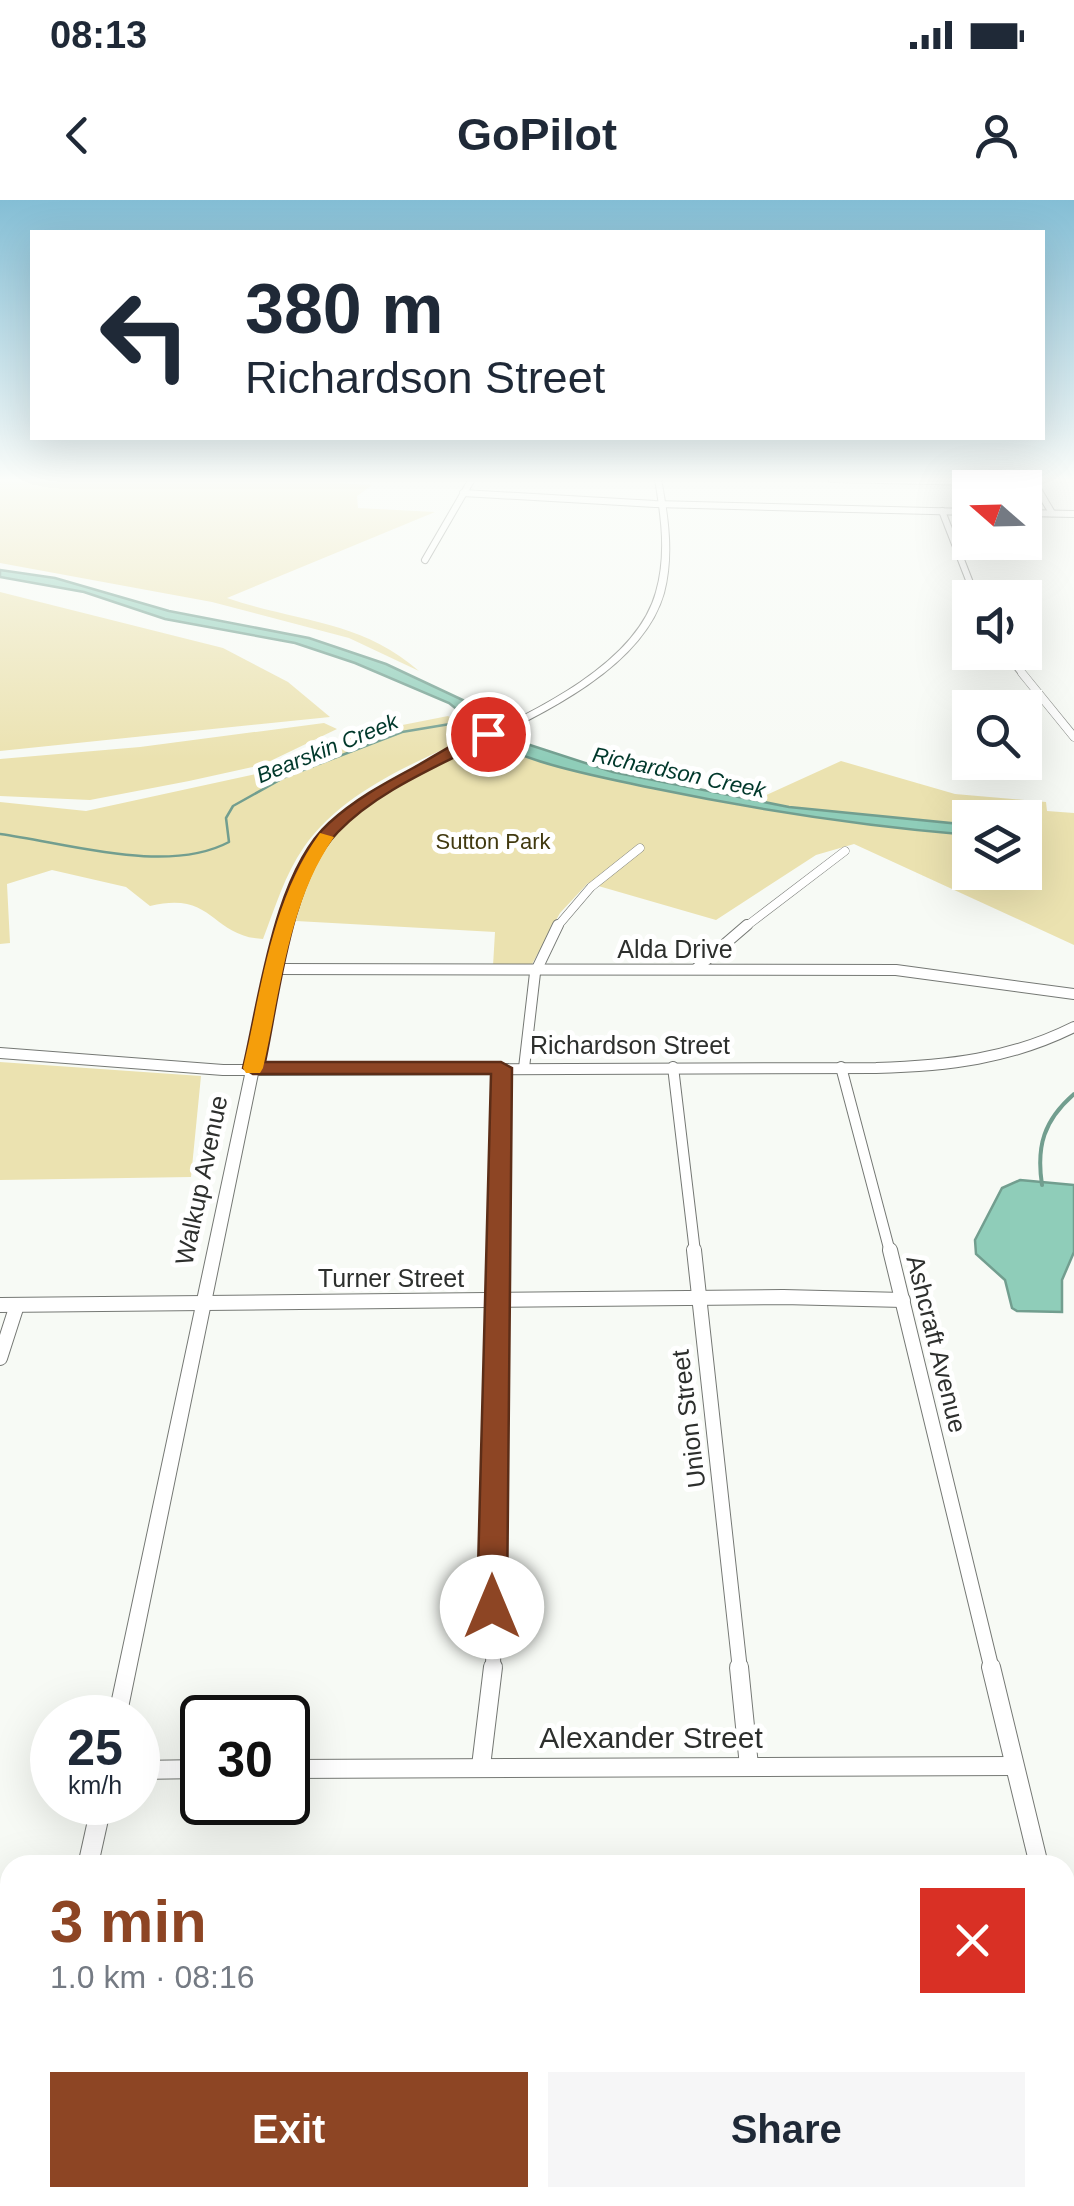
<!DOCTYPE html>
<html lang="en">
<head>
<meta charset="utf-8">
<style>
  :root { --surface:#fff; --page:#f6f6f7; --text:#1f2937; --muted:#747a83; --accent:#8d4524 }
  body { margin:0; font-family:Helvetica,sans-serif; background:var(--page); color:var(--text); height:100vh; display:flex; flex-direction:column; font-size:38px; white-space:nowrap }
  * { box-sizing:border-box; margin:0 }
  p { font-size:32px; color:var(--muted) }
  .icon { flex:none; width:55px; height:55px; fill:none; stroke:currentColor; stroke-width:2; stroke-linecap:round; stroke-linejoin:round }
  .map { position:relative; flex:1; overflow:hidden }
  .drawer { position:absolute; left:0px; top:1655px; width:1075px; height:352px; display:flex; flex-direction:column; background:var(--surface); border-radius:30px 30px 0 0; box-shadow:0 10px 40px #0002 }
  .drawer>* { flex:none }
  .banner { position:absolute; left:30px; top:30px; width:1015px; height:210px; border-radius:0px; box-shadow:0 10px 40px #0002; background:#fff; color:var(--text); overflow:hidden }
  .needle { width:65px; rotate:290deg }
  .tools { position:absolute; left:952px; top:270px; display:grid; gap:20px }
  .tools a { display:grid; place-items:center; width:90px; height:90px; border-radius:0px; background:var(--surface); box-shadow:0 10px 40px #0002; font-size:50px }
  .speed { position:absolute; left:30px; top:1495px; display:flex; gap:20px; font-size:50px; font-weight:700; text-align:center }
  .speed>* { display:grid; place-content:center; width:130px; height:130px; border-radius:50%; background:var(--surface); box-shadow:0 10px 40px #0002; line-height:1 }
  .speed small { font-size:25px; font-weight:400 }
  .speed .limit { border:5px solid #111; border-radius:15px; background:#fff; color:#111 }
  .pin { position:absolute; display:grid; place-items:center; width:85px; height:85px; color:#fff; margin:-42px; border:5px solid #fff; border-radius:50%; box-shadow:0 2px 10px #0007 }
  .me { position:absolute; width:110px; margin:-55px; rotate:0deg; stroke-linejoin:round; filter:drop-shadow(0 0 8px #0008) }
  .turn { display:flex; align-items:center; gap:35px; height:210px; padding:0 50px; font-size:45px }
  .turn .icon { width:130px; height:130px; stroke-width:2.5 }
  .turn b { display:block; font-size:70px; line-height:85px }
  .round { display:grid; place-items:center; flex:none; width:105px; height:105px; border-radius:0px; background:var(--page) }
  .head { display:flex; align-items:center; justify-content:space-between; height:170px; padding:0 50px }
  h1 { font-size:60px; font-weight:700; line-height:75px; color:var(--accent) }
  .cta { display:flex; gap:20px; margin-top:auto; padding:20px 50px }
  .cta a { flex:1; height:115px; border-radius:0px; background:var(--accent); color:#fff; font-size:40px; font-weight:700; line-height:115px; text-align:center }
  .cta a+a { background:var(--page); color:var(--text) }
  .status { display:flex; justify-content:space-between; align-items:center; height:70px; padding:0 50px; background:var(--surface); direction:ltr }
  .status svg { height:28px; fill:currentColor }
  header { display:flex; justify-content:space-between; align-items:center; height:130px; padding:0 50px; background:var(--surface); font-size:45px; font-weight:700 }
  .map>svg:first-child { display:block }
</style>
</head>
<body>
<div class="status"><b>08:13</b><svg viewBox="0 0 49 12"><path d="M0 12V9h3v3zM5 12V6h3v6zM10 12V3h3v9zM15 12V0h3v12zM26 1h20v11H26zM47 4h2v5h-2z"/></svg></div>
<header><svg class="icon" aria-label="back" viewBox="0 0 24 24"><path d="M15 5l-7 7 7 7"/></svg>GoPilot<svg class="icon" aria-label="person" viewBox="0 0 24 24"><circle cx="12" cy="8" r="4"/><path d="M4 21q1-7 8-7t8 7"/></svg></header>
<div class="map">
<svg width="1074" height="2006" viewBox="0 0 1074 2006">
  <rect width="100%" height="100%" fill="#f7faf5"/>
  <!-- green -->
  <g fill="#ebe2b0" fill-rule="evenodd">
    <path d="M 0,279 L 340,279 L 338,283 L 372,285 L 357,296 L 358,308 L 435,312 L 227,398 C 297,422 361,420 419,471 L 349,438 L 212,402 L 0,363 Z"/>
    <polygon points="0,392 223,448 288,482 330,517 0,551"/>
    <path d="M 448,516 L 476,534 C 415,563 344,590 304,647 C 285,674 275,708 263,739 C 210,736 214,690 150,706 L 126,687 L 52,670 L 7,684 L 10,743 L 0,744 L 0,602 L 86,611 L 265,572 L 362,533 Z"/>
    <polygon points="324,523 337,529 262,565 189,581 90,600 0,596 0,559 140,547"/>
    <path d="M 487,540 L 563,567 L 742,606 L 841,561 L 955,594 L 1046,602 L 1047,611 L 1074,613 L 1074,745 L 854,644 L 816,655 L 716,720 L 588,683 L 560,713 L 531,766 L 493,766 L 495,732 L 296,721 C 300,707 301,689 307,675 C 343,604 421,575 487,540 ZM 970,618 L 1025,618 L 1025,672 L 970,672 Z"/>
    <polygon points="0,862 201,876 191,977 0,980"/>
  </g>
  <!-- water -->
  <g fill="#8fcdb9" stroke="#729e8f" stroke-width="2.5">
    <path d="M 0,370 L 55,378 L 169,411 L 309,438 L 386,464 L 467,502 L 475,520 L 493,533 L 613,572 L 789,607 L 970,625 L 970,635 C 862,626 758,610 652,588 C 587,574 513,562 458,522 L 459,511 L 449,503 L 355,463 L 295,443 L 165,419 L 84,392 L 0,377 Z"/>
    <polygon points="1020,980 1074,985 1074,1052 1062,1080 1062,1112 1017,1111 1012,1108 1005,1080 976,1054 975,1040 1002,988"/>
  </g>
  <g fill="none" stroke-linecap="round" stroke-linejoin="round">
    <!-- stream-far1 -->
    <path stroke="#729e8f" stroke-width="2.5" d="M 0,634 C 67,643 167,675 229,642 L 226,618 L 233,606 L 285,577 L 402,532 L 462,522"/>
    <!-- stream -->
    <path stroke="#729e8f" stroke-width="4" d="M 1042,985 C 1036,946 1044,920 1074,894"/>
    <defs>
      <g id="minor-far4">
        <polyline points="831,279 1035,283"/>
        <polyline points="1032,279 1052,313"/>
        <polyline points="463,293 655,304 970,312"/>
        <polyline points="942,311 976,398"/>
        <polyline points="1025,313 1074,314"/>
        <polyline points="425,360 472,279"/>
        <polyline points="1005,452 1024,476"/>
      </g>
      <g id="minor-far3">
        <polyline points="1022,473 1074,537"/>
        <polyline points="556,728 591,687 640,648"/>
        <polyline points="744,728 845,651"/>
      </g>
      <g id="minor-far2">
        <polyline points="697,768 747,725"/>
        <polyline points="274,769 896,770 1074,794"/>
        <path d="M 0,853 L 223,870 L 876,868 C 947,866 1010,859 1074,827"/>
        <polyline points="673,867 695,1052"/>
        <polyline points="841,867 890,1052"/>
        <polyline points="524,868 535,773 558,725"/>
        <polyline points="499,1052 501,868"/>
      </g>
      <g id="minor-far1">
        <polyline points="694,1050 740,1470"/>
        <polyline points="890,1050 992,1470"/>
        <polyline points="0,1105 783,1097 903,1100"/>
        <polyline points="0,1158 17,1105"/>
        <polyline points="493,1470 499,1050"/>
      </g>
      <g id="minor">
        <polyline points="739,1467 749,1566"/>
        <polyline points="991,1467 1039,1665"/>
        <polyline points="481,1566 493,1467"/>
        <polyline points="288,1569 1014,1566"/>
        <polyline points="138,1570 202,1569"/>
        <polyline points="1065,1768 1074,1803"/>
        <polyline points="1065,1835 1074,1835"/>
        <polyline points="0,1843 10,1843"/>
        <polyline points="476,1998 476,2006"/>
        <polyline points="797,1998 799,2006"/>
      </g>
      <g id="tertiary">
        <path d="M 655,279 L 661,279 C 668,316 674,355 664,393 C 639,482 502,531 426,570 C 394,586 361,603 337,629 C 300,668 291,725 278,776 L 126,1518 L 108,1518 L 266,776 C 280,723 291,665 330,624 C 355,599 388,582 419,566 C 493,528 632,479 656,392 C 667,354 661,316 655,279 Z"/>
        <polygon points="92,1602 112,1602 98,1665 78,1665"/>
        <polygon points="10,1989 10,1998 29,1998 27,2006 3,2006"/>
      </g>
    </defs>
    <!-- minor-far4 casing -->
    <use href="#minor-far4" stroke="#757874" stroke-width="8"/>
    <!-- minor-far3 casing -->
    <use href="#minor-far3" stroke="#757874" stroke-width="9"/>
    <!-- minor-far2 casing -->
    <use href="#minor-far2" stroke="#757874" stroke-width="12"/>
    <!-- minor-far1 casing -->
    <use href="#minor-far1" stroke="#757874" stroke-width="16"/>
    <!-- minor casing -->
    <use href="#minor" stroke="#757874" stroke-width="20"/>
    <!-- tertiary casing -->
    <use href="#tertiary" stroke="#757874" stroke-width="2"/>
    <!-- minor-far4 -->
    <use href="#minor-far4" stroke="#fff" stroke-width="6"/>
    <!-- minor-far3 -->
    <use href="#minor-far3" stroke="#fff" stroke-width="8"/>
    <!-- minor-far2 -->
    <use href="#minor-far2" stroke="#fff" stroke-width="10"/>
    <!-- minor-far1 -->
    <use href="#minor-far1" stroke="#fff" stroke-width="14"/>
    <!-- minor -->
    <use href="#minor" stroke="#fff" stroke-width="18"/>
    <!-- tertiary -->
    <use href="#tertiary" fill="#fff" fill-rule="evenodd"/>
  </g>
  <!-- sky -->
  <linearGradient id="sky" x2="0" y2="1"><stop stop-color="#84bed5"/><stop offset="0.5" stop-color="#fbfdfa"/><stop offset="1" stop-color="#fbfdfa" stop-opacity="0"/></linearGradient>
  <rect width="1074" height="560" fill="url(#sky)"/>
  <!-- route -->
  <path fill="#8d4524" stroke="#5c2d17" stroke-width="2.5" d="M 488,529 L 496,534 L 494,537 C 442,565 379,589 338,632 C 291,680 279,796 265,862 L 501,862 L 512,868 L 507,1407 L 502,1416 L 492,1419 L 482,1416 L 477,1407 L 491,874 L 253,874 L 243,868 C 260,797 274,673 329,623 C 354,600 383,584 413,568 C 437,555 462,537 488,529 Z"/>
  <!-- slow -->
  <path fill="#f59e0b" d="M 320,633 L 334,637 C 288,703 281,790 263,868 L 260,873 L 246,873 L 243,868 C 262,788 271,701 320,633 Z"/>
  <g text-anchor="middle" stroke-width="10" stroke-linejoin="round" paint-order="stroke">
    <!-- far-water labels -->
    <g font-size="22" font-style="italic" fill="#00382b" stroke="#fff">
      <text transform="translate(327 548) rotate(-22)" y="8">Bearskin Creek</text>
      <text transform="translate(679 572) rotate(12)" y="8">Richardson Creek</text>
    </g>
    <!-- far-park labels -->
    <g font-size="22" fill="#41390f" stroke="#fff">
      <text x="493" y="649">Sutton Park</text>
    </g>
    <!-- street labels -->
    <g font-size="25" fill="#2d2f2d" stroke="#fff">
      <text x="675" y="758">Alda Drive</text>
      <text x="630" y="854">Richardson Street</text>
      <text transform="translate(201 980) rotate(-78)" y="9">Walkup Avenue</text>
      <text x="391" y="1087">Turner Street</text>
      <text transform="translate(937 1144) rotate(76)" y="9">Ashcraft Avenue</text>
      <text transform="translate(688 1219) rotate(-97)" y="9">Union Street</text>
    </g>
    <!-- near-street labels -->
    <g font-size="30" fill="#2d2f2d" stroke="#fff">
      <text x="651" y="1548">Alexander Street</text>
    </g>
  </g>
</svg>
<div class="tools">
<a><svg class="needle" viewBox="-14 -14 28 28"><path d="M0-13l5 13h-10z" fill="#e53935"/><path d="M0 13l5-13h-10z" fill="#747a83"/></svg></a>
<a><svg class="icon" aria-label="sound" viewBox="0 0 24 24"><path d="M4 9h4l5-4v14l-5-4H4zM17 9q2 3 0 6"/></svg></a>
<a><svg class="icon" aria-label="search" viewBox="0 0 24 24"><circle cx="10" cy="10" r="6"/><path d="M15 15l6 6"/></svg></a>
<a><svg class="icon" aria-label="layers" viewBox="0 0 24 24"><path d="M12 4l9 5-9 5-9-5zM3 14l9 5 9-5"/></svg></a>
</div>
<div class="speed"><div>25<small>km/h</small></div><div class="limit">30</div></div>
<div class="pin" style="left:488px;top:534px;background:#d93025"><svg class="icon" aria-label="arrive" viewBox="0 0 24 24"><path d="M6 21V4h12l-3 4 3 4H6"/></svg></div>
<svg class="me" style="left:492px;top:1407px" viewBox="-20 -20 40 40"><circle r="19" fill="#fff"/><path d="M0-13L10 11 0 6-10 11z" fill="#8d4524"/></svg>
<div class="banner">
<div class="turn"><svg class="icon" aria-label="left" viewBox="0 0 24 24"><path d="M17 20v-9H6M10 6l-5 5 5 5"/></svg><div><b>380 m</b>Richardson Street</div></div>
</div>
<section class="drawer">
<div class="head"><div><h1>3 min</h1><p>1.0 km · 08:16</p></div><a class="round" style="background:#d93025;color:#fff"><svg class="icon" aria-label="close" viewBox="0 0 24 24"><path d="M6 6l12 12M18 6L6 18"/></svg></a></div>
<div class="cta"><a>Exit</a><a>Share</a></div>
</section>
</div>
</body>
</html>
